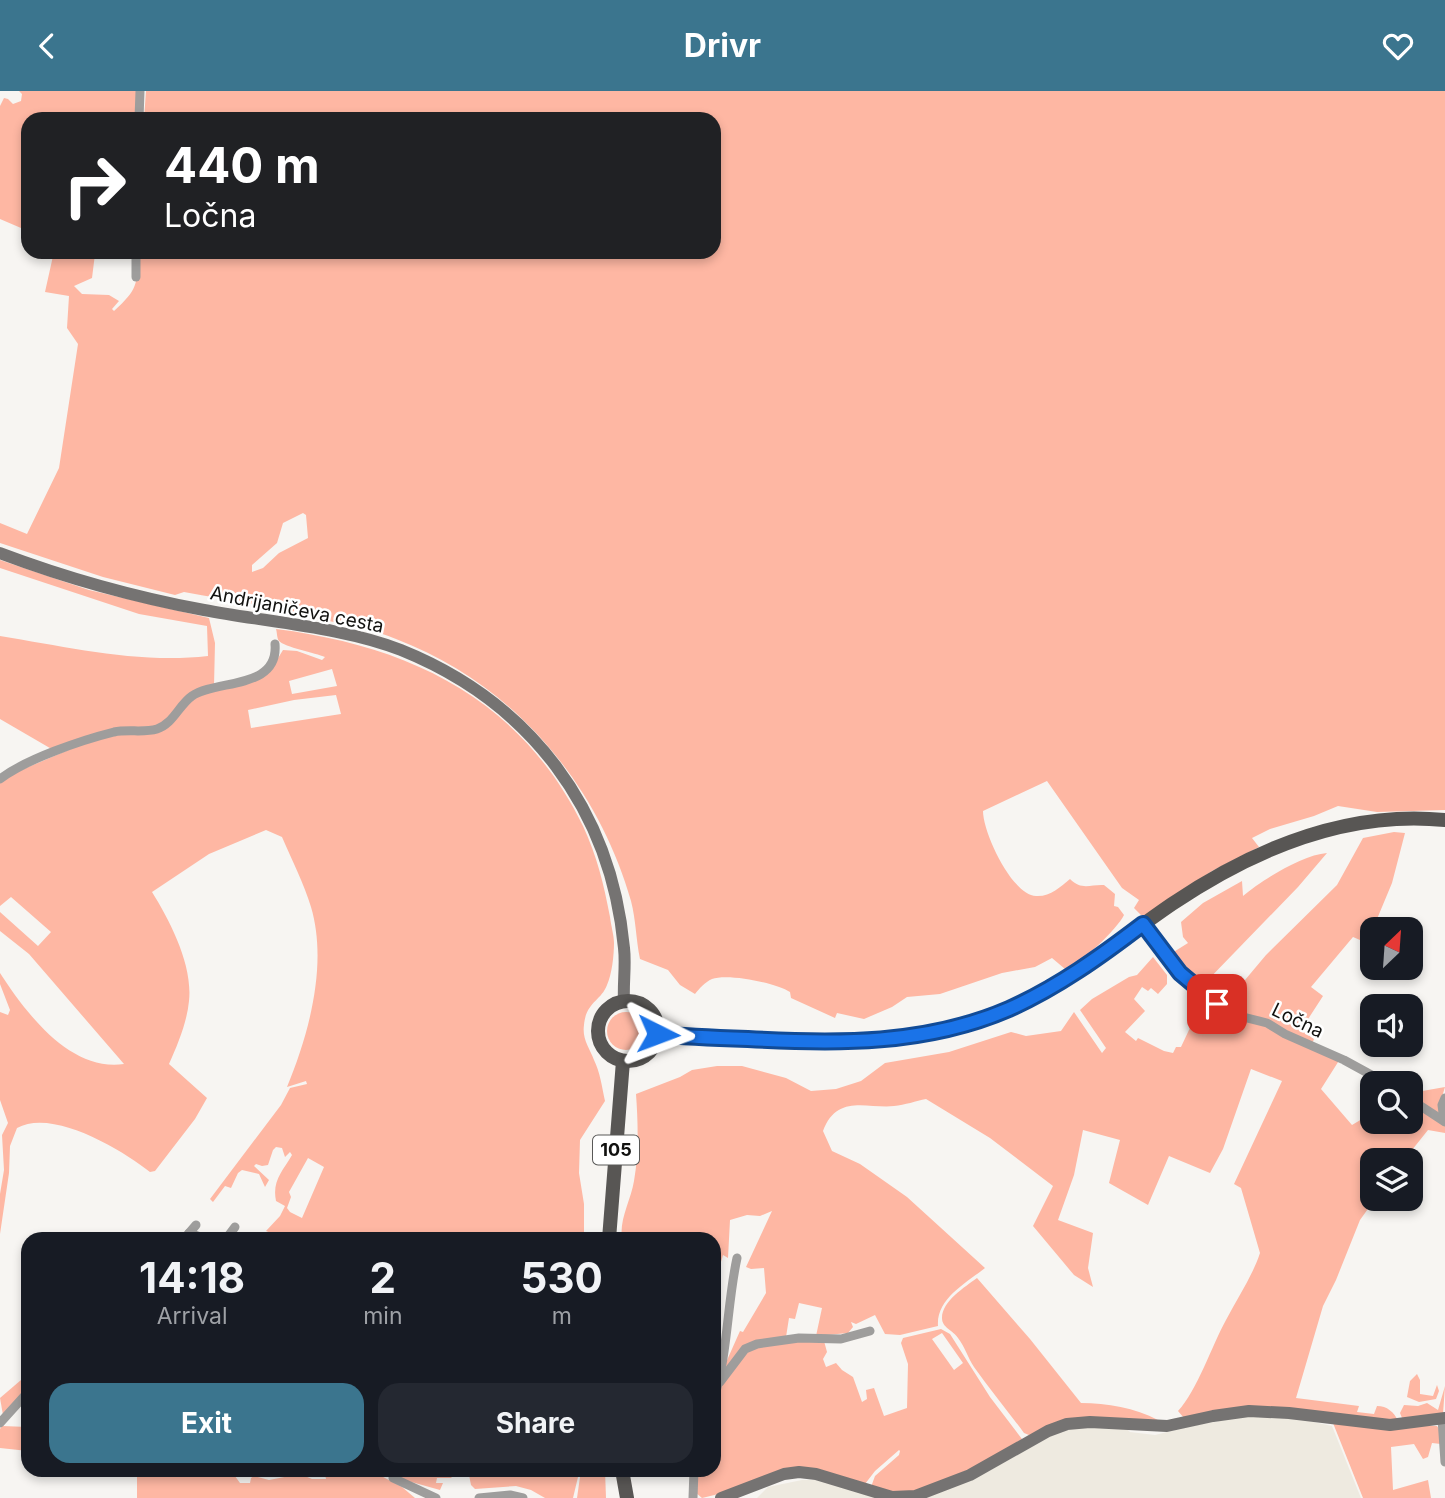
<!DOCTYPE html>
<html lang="en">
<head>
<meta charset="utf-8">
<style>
  :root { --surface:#171b24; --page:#242831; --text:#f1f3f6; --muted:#9ea1a6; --accent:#3b758e }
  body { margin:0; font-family:Inter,sans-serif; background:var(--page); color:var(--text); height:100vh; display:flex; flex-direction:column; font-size:26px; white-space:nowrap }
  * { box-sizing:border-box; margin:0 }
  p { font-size:23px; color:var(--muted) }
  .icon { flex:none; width:38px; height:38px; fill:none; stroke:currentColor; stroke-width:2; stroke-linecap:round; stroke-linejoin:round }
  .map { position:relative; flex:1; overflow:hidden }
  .side { position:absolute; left:21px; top:1141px; width:700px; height:245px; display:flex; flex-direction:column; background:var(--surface); border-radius:21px; box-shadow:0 4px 10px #0003 }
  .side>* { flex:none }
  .guide { position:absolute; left:21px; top:21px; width:700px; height:147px; border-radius:21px; box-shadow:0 4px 10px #0003; background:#202124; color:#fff; overflow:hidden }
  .needle { width:46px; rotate:25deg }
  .tools { position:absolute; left:1360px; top:826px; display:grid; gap:14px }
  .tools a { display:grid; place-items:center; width:63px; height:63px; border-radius:14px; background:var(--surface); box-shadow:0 4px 10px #0003; font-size:35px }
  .pin { position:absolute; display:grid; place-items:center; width:60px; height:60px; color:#fff; margin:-30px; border-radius:14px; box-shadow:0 4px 10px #0006 }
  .me { position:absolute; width:77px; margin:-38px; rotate:93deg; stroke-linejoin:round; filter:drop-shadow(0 0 5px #0008) }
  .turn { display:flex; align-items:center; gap:24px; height:147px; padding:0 28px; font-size:32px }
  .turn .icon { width:91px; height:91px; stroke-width:2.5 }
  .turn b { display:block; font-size:49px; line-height:60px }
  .eta { display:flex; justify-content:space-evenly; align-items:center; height:119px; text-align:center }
  .eta b { font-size:42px; font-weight:700; line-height:49px }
  .primary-button { display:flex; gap:14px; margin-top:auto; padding:14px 28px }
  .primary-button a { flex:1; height:80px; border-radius:21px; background:var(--accent); color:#fff; font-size:28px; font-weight:700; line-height:80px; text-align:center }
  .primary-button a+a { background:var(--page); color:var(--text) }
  header { display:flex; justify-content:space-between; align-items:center; height:91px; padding:0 28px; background:var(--accent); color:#fff; font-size:32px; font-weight:700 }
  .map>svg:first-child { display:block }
</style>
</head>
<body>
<header><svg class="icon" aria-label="back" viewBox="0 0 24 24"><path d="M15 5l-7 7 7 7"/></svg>Drivr<svg class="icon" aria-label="heart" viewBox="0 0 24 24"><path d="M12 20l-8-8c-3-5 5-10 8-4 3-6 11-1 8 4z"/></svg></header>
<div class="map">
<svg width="1445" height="1407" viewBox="0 0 1445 1407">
  <rect width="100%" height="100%" fill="#f7f5f2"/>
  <!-- built -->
  <g fill="#eeeae0">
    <polygon points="1247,1325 1300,1328 1332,1335 1361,1407 925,1407 989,1380 1055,1342 1081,1335 1127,1338 1130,1341 1155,1344 1191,1335"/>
    <polygon points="802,1389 821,1389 884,1407 757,1407 768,1396"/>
  </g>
  <!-- green -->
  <g fill="#feb7a3" fill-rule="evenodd">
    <polygon points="19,0 139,0 138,28 28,28 28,140 0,128 0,15 4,7 8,8 13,13 21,10 22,3"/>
    <path d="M 146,0 L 1445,0 L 1445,719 L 1377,721 L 1338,715 L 1314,725 L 1270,738 L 1252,747 L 1259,756 L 1212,780 L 1143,826 L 1134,817 L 1139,809 L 1122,797 L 1047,690 L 983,720 C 983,742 1012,804 1036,805 C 1050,806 1060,796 1070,788 C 1082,800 1091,793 1104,794 L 1115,803 L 1114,815 L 1118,816 L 1124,824 C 1118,837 1079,875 1065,878 L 1052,867 L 1035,876 L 1002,882 L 940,903 L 907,906 L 892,916 L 864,928 L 837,922 L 835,927 L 791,907 L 790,901 C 776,892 728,882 712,888 C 705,891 699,898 695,903 L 680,894 L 668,879 L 640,868 C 636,849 636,829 631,810 C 597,691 512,592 396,548 C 374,539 352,535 329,530 C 315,528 302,523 288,520 C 253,513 218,507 184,501 L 175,504 L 103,486 L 0,452 L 0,432 L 27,443 L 59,377 L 78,253 L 67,237 L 69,205 L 45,201 L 53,165 L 49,161 L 118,161 L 95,163 L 92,187 L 74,195 L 82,203 L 109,204 L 119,210 L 112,218 L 114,220 C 139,197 136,195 139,161 L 714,161 L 714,28 L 144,28 ZM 303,422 L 306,424 L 308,447 L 279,462 L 263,477 L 252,481 L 252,474 L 277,452 L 283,432 Z"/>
    <path d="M 0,469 L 89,499 L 209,527 L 215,552 L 214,595 L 193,601 L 159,635 L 124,637 L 55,660 L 0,628 L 0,545 C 68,556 139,573 208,565 L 207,535 L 139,523 L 0,477 Z"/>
    <path d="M 276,538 C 410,555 521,608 583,735 C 597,765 604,794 610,826 C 611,835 614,844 614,852 C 614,864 612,883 607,894 C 601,910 586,911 584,934 C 582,948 589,956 594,969 C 600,981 602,996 605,1010 L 580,1049 L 579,1082 L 584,1113 L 584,1148 L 424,1148 L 409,1146 L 277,1148 L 273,1143 L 266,1140 L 280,1125 L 285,1115 L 276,1110 C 272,1090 282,1081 292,1064 L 290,1061 L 285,1066 L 282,1057 L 276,1056 L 273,1059 L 268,1074 L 262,1075 L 256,1073 L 254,1075 L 269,1089 L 265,1096 L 259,1083 L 242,1079 L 238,1082 L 231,1097 L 225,1095 L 213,1111 L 210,1108 L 281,1014 L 290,997 L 307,993 L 306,990 L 287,996 C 309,943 328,873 311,816 C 304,793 292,769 282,746 L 266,739 L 209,763 L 152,801 C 170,830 193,874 189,910 C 187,931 178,953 169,973 L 207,1007 L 195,1028 L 155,1080 L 150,1081 C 122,1059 53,1017 17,1037 L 10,1055 L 9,1082 L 0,1143 L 0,1103 L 4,1079 L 2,1044 L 8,1032 L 0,1009 L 0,921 L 8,924 L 10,919 L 0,893 L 0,882 C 26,922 70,981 124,973 L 29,863 L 0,840 L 0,821 L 38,855 L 51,841 L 11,806 L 0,815 L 0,691 L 19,680 L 73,657 L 113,643 L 153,641 L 196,605 L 224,598 L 275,572 L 283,559 L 297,560 L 322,569 L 325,566 C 316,562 284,556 279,550 C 277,548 277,541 276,538 ZM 332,578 L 337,595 L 292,603 L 289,590 ZM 336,604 L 341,623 L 251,637 L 248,619 L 294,609 ZM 308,1067 L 324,1076 L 302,1127 L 290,1121 L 287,1117 L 291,1106 L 289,1101 Z"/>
    <polygon points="1394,741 1405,742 1392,792 1367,852 1353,846 1311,896 1323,905 1301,939 1314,948 1312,953 1237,922 1224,914 1266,864 1337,794 1363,747"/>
    <path d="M 1327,762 L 1298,796 L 1204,893 C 1192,884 1181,875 1172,862 L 1188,852 L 1183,846 L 1181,831 L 1203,812 L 1242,790 L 1243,805 C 1262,789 1302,764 1327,762 Z"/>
    <path d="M 1153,866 L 1167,884 L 1167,893 L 1158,903 L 1151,897 L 1148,900 L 1142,896 L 1134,908 L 1145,920 L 1125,941 L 1136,950 L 1138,947 L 1164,960 L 1173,962 L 1176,956 L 1181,956 L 1204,907 L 1228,924 L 1224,931 L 1227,934 L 1231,927 L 1256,930 L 1340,968 L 1321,998 L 1352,1034 L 1372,1022 L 1372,1031 L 1410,1031 L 1411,1010 L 1445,1034 L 1445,1042 L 1428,1039 L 1404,1069 L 1372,1069 L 1372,1108 L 1375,1108 L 1360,1129 L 1336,1189 L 1323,1215 L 1296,1307 L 1359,1315 L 1357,1321 L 1374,1323 L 1377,1315 C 1387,1315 1394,1321 1398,1330 L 1313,1323 L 1184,1327 L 1178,1320 C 1197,1300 1212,1254 1226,1229 C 1238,1206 1252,1186 1260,1162 L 1241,1097 L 1234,1093 L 1282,990 L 1251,978 L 1223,1058 L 1210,1082 L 1169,1065 L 1148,1114 L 1109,1092 L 1120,1049 L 1083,1039 L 1074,1084 L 1058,1129 L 1093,1142 L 1088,1177 L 1093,1196 L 1074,1184 L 1033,1135 L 1053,1095 L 990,1047 L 926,1008 C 916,1010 905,1014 894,1015 C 868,1018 837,1002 823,1040 L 832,1060 L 860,1073 L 907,1106 L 985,1177 C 966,1192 936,1208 938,1235 L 900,1244 L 885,1243 L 875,1224 L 856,1233 L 851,1231 L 853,1236 L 848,1242 L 816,1245 L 822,1217 L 799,1212 L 795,1228 L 789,1227 L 786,1246 L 755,1250 L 728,1279 L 724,1276 L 740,1240 L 743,1241 L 766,1202 L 764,1177 L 751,1178 L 746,1176 L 772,1120 L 760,1125 L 747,1124 L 730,1129 L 728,1167 L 723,1164 L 714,1195 L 714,1148 L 622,1148 C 619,1128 631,1109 634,1090 C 639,1062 638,1031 636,1003 L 680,986 L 692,979 L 717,975 L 742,975 L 786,987 L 811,1000 L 836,998 L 861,990 L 885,972 L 949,961 L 1011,941 L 1026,945 L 1061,940 L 1074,921 L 1102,962 L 1106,957 L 1080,919 L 1092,908 L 1129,886 L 1137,884 Z"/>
    <circle cx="626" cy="940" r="19"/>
    <polygon points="1445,996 1441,1009 1440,1024 1411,1006 1411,1002"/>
    <path d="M 977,1187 L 1030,1248 L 1081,1312 C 1107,1312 1135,1317 1158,1329 L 1122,1328 L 1029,1344 L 1024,1342 C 1008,1320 990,1299 974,1276 C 968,1267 965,1256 958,1247 C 953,1239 942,1237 942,1227 C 942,1210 965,1196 977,1187 Z"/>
    <path d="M 941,1238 L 950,1243 L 990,1306 L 1022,1348 L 987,1371 L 907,1404 L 871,1396 L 875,1385 L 899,1364 L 900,1360 L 899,1359 L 875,1380 L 865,1393 L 817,1379 L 702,1407 L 695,1401 L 697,1379 L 714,1379 L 714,1312 L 719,1298 L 748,1259 L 781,1250 L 824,1250 L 827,1261 L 823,1268 L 826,1276 L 836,1272 L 842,1279 L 853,1286 L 862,1311 L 867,1308 L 866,1299 L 874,1297 L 884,1325 L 907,1317 L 908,1273 L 901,1252 L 903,1247 ZM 942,1242 L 963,1272 L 954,1279 L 932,1248 Z"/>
    <polygon points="28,1283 28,1297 3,1324 0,1307"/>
    <polygon points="1417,1283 1420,1289 1420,1303 1433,1305 1437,1294 1439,1300 1436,1308 1419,1311 1407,1306 1410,1290"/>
    <polygon points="1445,1295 1443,1323 1402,1327 1400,1322 1404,1314 1418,1315 1427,1312 1438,1319"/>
    <polygon points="1333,1332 1437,1335 1439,1338 1441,1353 1432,1352 1428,1366 1423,1368 1414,1353 1391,1356 1393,1399 1428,1389 1431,1407 1363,1407"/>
    <polygon points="2,1335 28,1336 28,1360 0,1357 0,1338"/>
    <polygon points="137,1379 205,1379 232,1381 240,1392 250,1392 251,1387 254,1385 269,1389 300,1383 312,1388 326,1388 324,1379 370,1379 402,1396 415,1407 137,1407"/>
    <polygon points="387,1379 431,1379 431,1383 449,1384 452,1387 437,1387 436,1392 443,1392 440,1399 408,1390"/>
    <polygon points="581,1379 605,1379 606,1407 577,1407"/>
    <polygon points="469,1384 578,1386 573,1407 545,1407 531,1399 516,1395 475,1398 471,1394"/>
  </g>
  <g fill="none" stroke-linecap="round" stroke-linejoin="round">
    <!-- street -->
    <g stroke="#9e9d9c" stroke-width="9">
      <polyline points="139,28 140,0"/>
      <polyline points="136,186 136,161"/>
      <path d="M 0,688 C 26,668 82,649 114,641 C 128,638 144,642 157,638 C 173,633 179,614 192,605 C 217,588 279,599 275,553"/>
      <polyline points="1143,833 1180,882 1231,923 1267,932 1285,943 1344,969 1386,992"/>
      <polyline points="1410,1008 1445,1031"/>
      <polyline points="1444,1030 1442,1014 1445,1007"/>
      <polyline points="189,1142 206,1148"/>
      <polyline points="184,1148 196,1134"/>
      <polyline points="226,1148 235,1136"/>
      <polyline points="720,1291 745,1258 757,1253 799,1247 841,1248 870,1240"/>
      <path d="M 714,1307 C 728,1262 727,1213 737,1167"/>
      <polyline points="1442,1328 1445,1371"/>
      <polyline points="0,1332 28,1301"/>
      <polyline points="393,1387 436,1407"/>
      <polyline points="479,1407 510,1404 523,1407"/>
      <polyline points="693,1407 694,1379"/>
    </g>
    <!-- secondary -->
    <g stroke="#757372" stroke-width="12">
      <path d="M 0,462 C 66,487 135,506 204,519 C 266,531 343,536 401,559 C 530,611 611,718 624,857 C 626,874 623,892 624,910"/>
      <polyline points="721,1407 784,1383 799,1381 816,1383 892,1406 915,1405 970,1384 1048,1340 1067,1333 1090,1331 1167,1335 1213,1325 1249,1320 1289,1322 1390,1334 1445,1327"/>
    </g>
    <!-- primary -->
    <g stroke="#585654" stroke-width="14">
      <circle cx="628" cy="940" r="30"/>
      <path d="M 658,943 C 688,946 718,947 748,948 C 836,953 925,954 1008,918 C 1068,892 1118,850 1172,813 C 1252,759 1347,719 1445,729"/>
      <polyline points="609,1148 623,970"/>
      <polyline points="622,1379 627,1407"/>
    </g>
  </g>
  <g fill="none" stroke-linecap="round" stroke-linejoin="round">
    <defs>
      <path id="route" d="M 658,943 C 688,946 718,947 748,948 C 837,953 926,954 1009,918 C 1058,896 1101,865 1143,833 L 1180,882 L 1217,913"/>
    </defs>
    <!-- route casing -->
    <use href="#route" stroke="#114b97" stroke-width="18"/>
    <!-- route -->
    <use href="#route" stroke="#1a73e8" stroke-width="12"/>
  </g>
  <g text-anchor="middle" stroke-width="5" stroke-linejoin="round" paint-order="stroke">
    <!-- shield labels -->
    <rect fill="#fff" stroke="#585857" stroke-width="2" x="593" y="1044.5" width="46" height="29" rx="5"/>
    <g font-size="18" font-weight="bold" fill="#11110f">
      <text x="616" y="1065">105</text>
    </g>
    <!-- street labels -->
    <g font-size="19" fill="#11110f" stroke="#fff">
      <text transform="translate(297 518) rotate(11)" y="7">Andrijaničeva cesta</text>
      <text transform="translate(1298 929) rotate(26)" y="7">Ločna</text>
    </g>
  </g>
</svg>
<div class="tools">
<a><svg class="needle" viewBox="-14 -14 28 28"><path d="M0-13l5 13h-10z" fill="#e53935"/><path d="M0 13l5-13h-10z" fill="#9ea1a6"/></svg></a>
<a><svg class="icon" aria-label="sound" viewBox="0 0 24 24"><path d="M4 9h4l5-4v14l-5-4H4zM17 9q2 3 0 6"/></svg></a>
<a><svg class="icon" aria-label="search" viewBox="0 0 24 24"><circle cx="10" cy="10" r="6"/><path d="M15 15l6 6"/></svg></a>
<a><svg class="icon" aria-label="layers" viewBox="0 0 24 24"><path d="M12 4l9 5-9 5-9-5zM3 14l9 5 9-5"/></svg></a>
</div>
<div class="pin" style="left:1217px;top:913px;background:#d93025"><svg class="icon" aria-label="arrive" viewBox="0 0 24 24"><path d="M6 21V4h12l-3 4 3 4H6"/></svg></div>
<svg class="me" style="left:658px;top:943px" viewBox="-20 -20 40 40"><path d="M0-17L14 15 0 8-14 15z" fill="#1a73e8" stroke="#fff" stroke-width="4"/></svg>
<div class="guide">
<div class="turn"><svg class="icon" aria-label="right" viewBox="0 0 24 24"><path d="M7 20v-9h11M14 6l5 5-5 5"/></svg><div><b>440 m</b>Ločna</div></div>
</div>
<section class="side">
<div class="eta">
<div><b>14:18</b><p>Arrival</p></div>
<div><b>2</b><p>min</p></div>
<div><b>530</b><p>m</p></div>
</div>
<div class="primary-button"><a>Exit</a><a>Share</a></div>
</section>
</div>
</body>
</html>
